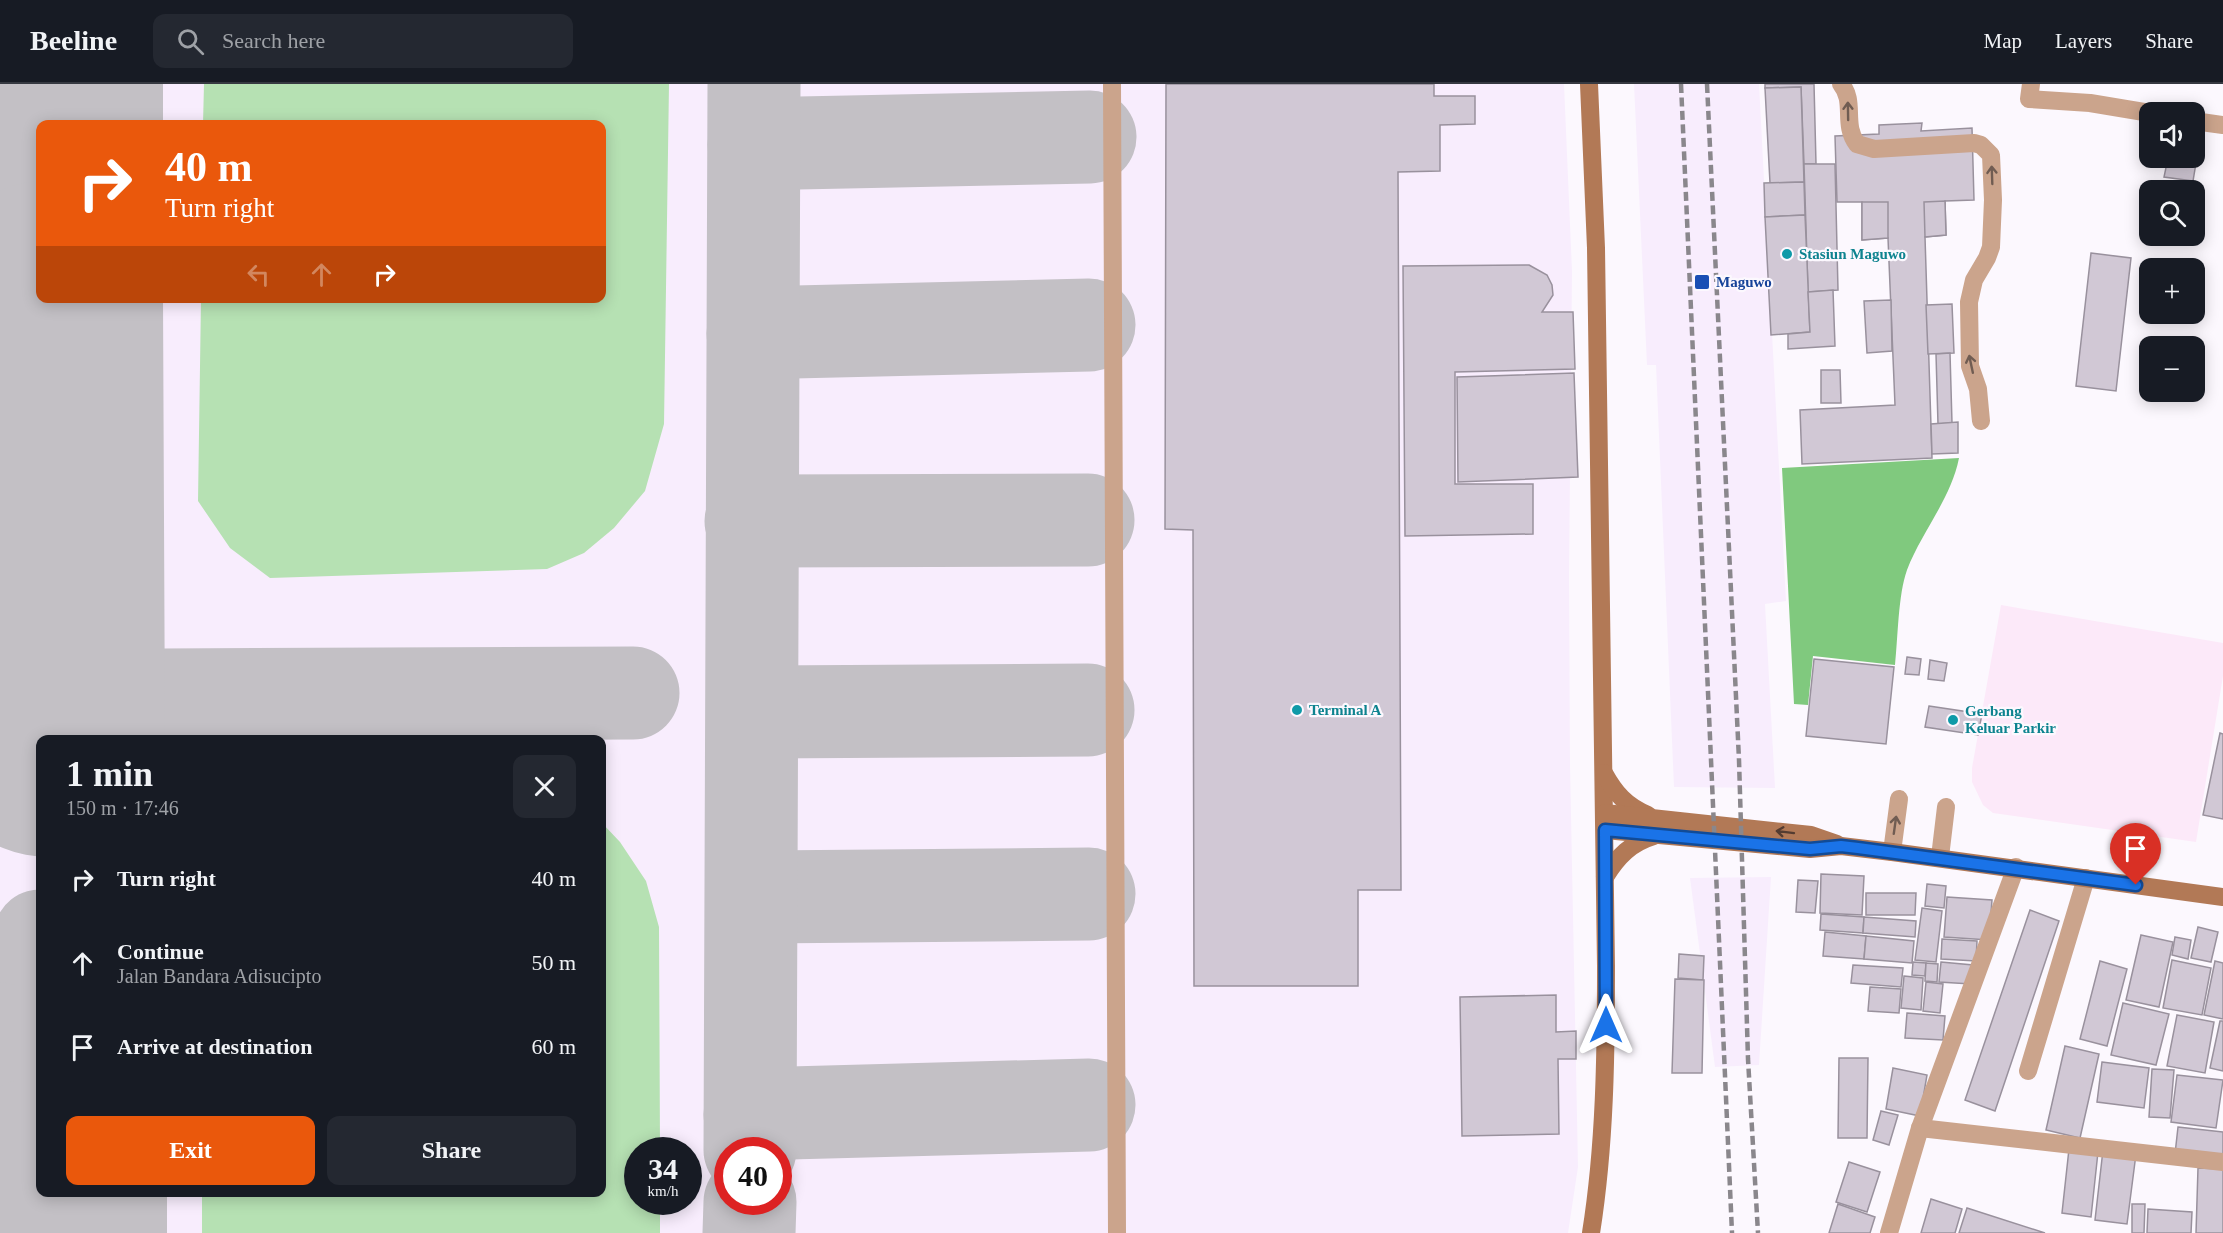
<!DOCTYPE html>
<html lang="en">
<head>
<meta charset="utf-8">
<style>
  :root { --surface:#171b24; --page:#242831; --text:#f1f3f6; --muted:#9ea1a6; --line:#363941; --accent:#ea580c }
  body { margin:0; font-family:Georgia,serif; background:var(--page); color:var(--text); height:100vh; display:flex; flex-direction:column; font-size:22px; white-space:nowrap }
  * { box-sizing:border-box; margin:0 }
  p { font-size:20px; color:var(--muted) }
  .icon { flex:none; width:33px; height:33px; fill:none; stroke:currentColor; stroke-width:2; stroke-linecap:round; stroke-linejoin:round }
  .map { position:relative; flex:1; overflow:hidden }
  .sheet { position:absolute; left:36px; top:651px; width:570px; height:462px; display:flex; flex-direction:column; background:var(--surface); border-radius:12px; box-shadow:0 3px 15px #0003 }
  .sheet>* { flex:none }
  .banner { position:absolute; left:36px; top:36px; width:570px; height:183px; border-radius:12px; box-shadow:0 3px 15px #0003; background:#ea580c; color:#fff; overflow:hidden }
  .controls { position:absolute; left:2139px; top:18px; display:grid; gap:12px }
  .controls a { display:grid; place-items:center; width:66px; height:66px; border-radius:12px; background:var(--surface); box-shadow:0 3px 15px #0003; font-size:30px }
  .speed { position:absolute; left:624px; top:1053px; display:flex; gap:12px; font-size:30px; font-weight:700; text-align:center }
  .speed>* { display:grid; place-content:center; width:78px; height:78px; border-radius:50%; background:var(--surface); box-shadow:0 3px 15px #0003; line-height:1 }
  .speed small { font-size:15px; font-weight:400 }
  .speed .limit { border:9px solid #d22; background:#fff; color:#111 }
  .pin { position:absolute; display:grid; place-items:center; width:51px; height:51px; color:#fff; margin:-62px -26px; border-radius:50% 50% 50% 0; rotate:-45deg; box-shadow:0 0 6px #0007 }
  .pin .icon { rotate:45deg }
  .me { position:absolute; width:66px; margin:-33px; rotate:0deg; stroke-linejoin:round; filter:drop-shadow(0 0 4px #0008) }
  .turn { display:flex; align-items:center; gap:21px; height:126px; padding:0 30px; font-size:27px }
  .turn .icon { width:78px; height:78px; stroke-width:2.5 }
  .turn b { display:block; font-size:42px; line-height:51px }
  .lanes { display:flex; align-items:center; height:57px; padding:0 30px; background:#0003; justify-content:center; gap:30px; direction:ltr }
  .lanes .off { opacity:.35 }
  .round { display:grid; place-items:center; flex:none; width:63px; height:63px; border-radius:12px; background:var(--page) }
  .summary { display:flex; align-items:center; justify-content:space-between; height:102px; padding:0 30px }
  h1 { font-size:36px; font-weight:600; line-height:45px }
  .cta { display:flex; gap:12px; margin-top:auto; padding:12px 30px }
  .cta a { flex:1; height:69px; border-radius:12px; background:var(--accent); color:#fff; font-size:24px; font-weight:600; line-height:69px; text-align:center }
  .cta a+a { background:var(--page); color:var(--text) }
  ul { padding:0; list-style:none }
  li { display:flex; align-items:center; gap:18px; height:84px; padding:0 30px }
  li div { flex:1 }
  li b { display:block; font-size:22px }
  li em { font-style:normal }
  header { display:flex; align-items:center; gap:36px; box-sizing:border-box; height:84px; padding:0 30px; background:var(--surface); border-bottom:2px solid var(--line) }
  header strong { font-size:28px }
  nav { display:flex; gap:33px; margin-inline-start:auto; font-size:21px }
  .search { width:420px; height:54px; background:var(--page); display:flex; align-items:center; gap:15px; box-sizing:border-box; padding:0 21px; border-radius:12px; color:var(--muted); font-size:22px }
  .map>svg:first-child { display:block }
</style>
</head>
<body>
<header>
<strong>Beeline</strong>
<div class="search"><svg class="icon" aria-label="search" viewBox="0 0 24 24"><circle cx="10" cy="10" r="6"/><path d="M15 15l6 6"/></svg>Search here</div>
<nav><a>Map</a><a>Layers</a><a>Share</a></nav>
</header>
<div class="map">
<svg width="2223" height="1149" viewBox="0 0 2223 1149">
  <rect width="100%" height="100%" fill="#fcf8fe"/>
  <!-- built -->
  <g fill="#f8edfd" fill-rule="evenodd">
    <path d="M 0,0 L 1564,0 L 1572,187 L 1569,492 L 1570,681 L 1578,1083 L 1568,1149 L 0,1149 ZM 40,40 L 602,40 L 602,214 L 40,214 ZM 40,656 L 602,656 L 602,1108 L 40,1108 ZM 638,1066 L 688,1066 L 688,1118 L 638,1118 ZM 728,1066 L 778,1066 L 778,1118 L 728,1118 Z"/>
    <polygon points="1634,0 1759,0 1786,517 1765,520 1775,704 1674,703 1656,281 1647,281"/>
    <polygon points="1771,793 1759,981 1715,983 1690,794"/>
  </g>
  <!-- industrial -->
  <polygon fill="#fce9f9" points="2001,521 2223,559 2223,592 2196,758 1993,729 1983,721 1972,698 1972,684"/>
  <!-- green -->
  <g fill="#b6e1b3">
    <polygon points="204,0 669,0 664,340 645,407 614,444 584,469 547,485 270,494 230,464 198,417 201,215 602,214 602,40 203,40"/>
    <polygon points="602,739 620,758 646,797 659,843 660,1066 638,1066 638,1118 660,1118 660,1149 202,1149 202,1109 602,1108"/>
  </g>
  <!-- forest -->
  <path fill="#80c97e" d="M 1959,374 C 1951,415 1922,447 1907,486 C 1898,511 1898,554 1895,581 L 1813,572 L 1808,621 L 1794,620 L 1782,384 Z"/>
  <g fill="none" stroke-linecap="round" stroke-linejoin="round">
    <!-- taxiway -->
    <g stroke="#c3c0c5" stroke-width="93">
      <polyline points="754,60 1090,53"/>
      <polyline points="753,249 1089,241"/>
      <polyline points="751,437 1088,436"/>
      <path d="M 47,521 C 63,552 77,589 111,603 C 126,608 146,608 161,611 L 633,609"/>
      <polyline points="753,628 1088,626"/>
      <polyline points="752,813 1089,810"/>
      <polyline points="0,907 15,897 40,852"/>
      <path d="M 0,945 C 21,956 32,974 40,996"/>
      <polyline points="750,1030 1089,1021"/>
      <polyline points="750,1066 754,0"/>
      <polyline points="749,1149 750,1118"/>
    </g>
    <!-- runway -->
    <g stroke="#c3c0c5" stroke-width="234">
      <polyline points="46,0 46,40"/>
      <polyline points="46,214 48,656"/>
      <polyline points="50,1108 50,1149"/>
    </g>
  </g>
  <!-- building -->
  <g fill="#d1c8d5" stroke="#99919d" stroke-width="1.5">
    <polygon points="1166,0 1434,0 1434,12 1475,12 1475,40 1440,41 1440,87 1398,88 1401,806 1358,806 1358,902 1194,902 1193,446 1165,445"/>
    <polygon points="1765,0 1814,0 1816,80 1804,80 1801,3 1765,4"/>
    <polygon points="1801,3 1804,98 1770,99 1765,4"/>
    <polygon points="1922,39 1921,47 1972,44 1974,116 1945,117 1946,151 1925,153 1932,374 1802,380 1800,326 1895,321 1888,154 1862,156 1862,118 1837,118 1835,52 1879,50 1879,41"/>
    <polygon points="2194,66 2198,67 2193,97 2164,93 2168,74 2194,74"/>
    <polygon points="1804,80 1835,80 1838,206 1808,208"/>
    <polygon points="1804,98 1805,131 1765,133 1764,99"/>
    <polygon points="1945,117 1946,151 1925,153 1924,118"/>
    <polygon points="1862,118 1888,118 1888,154 1862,156"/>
    <polygon points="1805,131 1810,248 1771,251 1765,133"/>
    <polygon points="2091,169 2131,174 2116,307 2076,302"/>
    <polygon points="1529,181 1547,191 1552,201 1553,211 1542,228 1573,228 1575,285 1455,288 1455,400 1533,400 1533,450 1405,452 1403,182"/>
    <polygon points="1833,206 1835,262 1788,265 1788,250 1810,248 1808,208"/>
    <polygon points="1891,216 1892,267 1867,269 1864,217"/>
    <polygon points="1952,220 1954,269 1928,270 1926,221"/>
    <polygon points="1950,269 1952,339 1938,340 1936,270"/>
    <polygon points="1821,286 1840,286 1841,319 1821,319"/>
    <polygon points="1574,289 1578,393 1458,398 1457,293"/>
    <polygon points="1958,338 1958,369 1932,370 1931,340"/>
    <polygon points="1907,573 1921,575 1919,591 1905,590"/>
    <polygon points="1814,575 1894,583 1886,660 1806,652"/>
    <polygon points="1930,576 1947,579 1944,597 1928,595"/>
    <polygon points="1929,622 1982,630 1978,651 1925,643"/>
    <polygon points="2220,649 2223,650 2223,735 2203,731"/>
    <polygon points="1821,790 1864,792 1862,831 1820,829"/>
    <polygon points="1798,796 1818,797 1815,829 1796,828"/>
    <polygon points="1927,800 1946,802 1944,824 1925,822"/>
    <polygon points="1866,809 1916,809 1915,831 1866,831"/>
    <polygon points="1947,813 1992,816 1989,856 1944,853"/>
    <polygon points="1922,824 1942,827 1936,878 1915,876"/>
    <polygon points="2030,826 2059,837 1995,1027 1965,1016"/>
    <polygon points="1821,830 1864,833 1863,849 1820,846"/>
    <polygon points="1864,833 1916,837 1915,853 1863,849"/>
    <polygon points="2198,843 2218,848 2211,878 2191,874"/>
    <polygon points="1825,848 1866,852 1864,875 1823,872"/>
    <polygon points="2141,851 2173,858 2159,923 2126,916"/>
    <polygon points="1866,852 1914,857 1912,879 1864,875"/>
    <polygon points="2175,853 2191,856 2188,875 2172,871"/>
    <polygon points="1942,855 1977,857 1976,877 1941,875"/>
    <polygon points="1679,870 1704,872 1703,896 1678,894"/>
    <polygon points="2172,876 2211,884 2202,931 2163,924"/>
    <polygon points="2100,877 2127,885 2107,962 2080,955"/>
    <polygon points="2215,877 2223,879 2223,935 2204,931"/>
    <polygon points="1913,878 1926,879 1925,892 1912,891"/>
    <polygon points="1941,878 1973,881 1971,900 1939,898"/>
    <polygon points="1926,879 1938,880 1937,898 1925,897"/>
    <polygon points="1853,881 1903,884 1901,903 1851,899"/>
    <polygon points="1904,892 1923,894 1921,926 1901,924"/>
    <polygon points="1675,895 1704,896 1702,989 1672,989"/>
    <polygon points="1926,898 1943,900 1940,929 1923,927"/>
    <polygon points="1870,903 1901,905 1899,929 1868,927"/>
    <polygon points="1556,911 1556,948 1576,947 1576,975 1558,975 1559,1050 1462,1052 1460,913"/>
    <polygon points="2123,919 2169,930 2156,981 2111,971"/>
    <polygon points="1907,929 1945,932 1943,956 1905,954"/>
    <polygon points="2177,931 2214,938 2205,989 2167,982"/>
    <polygon points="2220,937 2223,937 2223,987 2210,984"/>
    <polygon points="2065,962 2099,970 2080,1054 2046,1046"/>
    <polygon points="1839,974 1868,974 1867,1054 1838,1054"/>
    <polygon points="2102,978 2149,984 2144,1024 2097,1018"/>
    <polygon points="1893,984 1927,991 1920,1032 1886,1025"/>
    <polygon points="2152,985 2174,986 2170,1034 2149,1033"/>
    <polygon points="2177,991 2223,996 2216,1044 2171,1038"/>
    <polygon points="1881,1027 1898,1031 1889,1061 1873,1056"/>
    <polygon points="2178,1043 2223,1048 2223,1076 2175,1070"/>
    <polygon points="2069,1065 2098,1068 2091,1133 2062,1129"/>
    <polygon points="2103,1066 2136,1070 2127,1140 2095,1136"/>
    <polygon points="1849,1078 1880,1088 1867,1128 1836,1118"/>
    <polygon points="2198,1084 2223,1085 2223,1149 2196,1149"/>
    <polygon points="1931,1115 1962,1125 1955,1149 1921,1149"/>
    <polygon points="1838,1120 1875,1133 1870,1149 1829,1149"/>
    <polygon points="2132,1120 2145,1120 2144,1149 2132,1149"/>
    <polygon points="1967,1124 2045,1149 1959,1149"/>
    <polygon points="2148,1125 2192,1128 2191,1149 2147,1149"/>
  </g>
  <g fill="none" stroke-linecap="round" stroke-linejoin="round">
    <!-- lane -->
    <g stroke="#cba48c" stroke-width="18">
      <polyline points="1112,0 1117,1149"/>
      <path d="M 1841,0 C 1856,18 1842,40 1857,60 L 1874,65 L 1974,59 L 1981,61 L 1991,71 L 1993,116 L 1991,163 L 1987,174 L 1974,196 L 1969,218 L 1970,282 L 1978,305 L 1981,337"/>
      <polyline points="2031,0 2029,15 2090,19 2150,29"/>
      <polyline points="2194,37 2223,41"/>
      <polyline points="1892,768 1899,715"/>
      <polyline points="1940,773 1946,723"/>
      <polyline points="2028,987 2086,794"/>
    </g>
    <!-- street -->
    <g stroke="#cba48c" stroke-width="18">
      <polyline points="1920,1044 2223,1078"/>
      <polyline points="1889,1149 1920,1044 2016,783"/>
    </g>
    <!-- secondary -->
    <g stroke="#b27956" stroke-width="18">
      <path d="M 1589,0 L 1596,164 L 1606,882 C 1606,971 1605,1061 1591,1149"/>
      <path d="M 1604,689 C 1615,709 1626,722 1648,731"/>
      <polyline points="1605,729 1811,751 1837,760"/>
      <polyline points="1605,746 1810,765 1841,762 1892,768 2223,813"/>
      <path d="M 1605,793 C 1618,772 1631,759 1654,752"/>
    </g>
    <!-- rail -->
    <g stroke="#8a878c" stroke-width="4.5" stroke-dasharray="9 4.5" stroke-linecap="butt">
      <polyline points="1681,0 1732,1149"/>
      <polyline points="1707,0 1739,676 1748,975 1758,1149"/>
    </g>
  </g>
  <!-- one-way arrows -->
  <defs><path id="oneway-shaft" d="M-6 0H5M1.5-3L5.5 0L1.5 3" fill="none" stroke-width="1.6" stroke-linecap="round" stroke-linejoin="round" transform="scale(1.5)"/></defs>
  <g stroke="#705c52">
    <use href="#oneway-shaft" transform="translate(1848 27) rotate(-91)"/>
    <use href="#oneway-shaft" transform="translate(1992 91) rotate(-92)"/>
    <use href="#oneway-shaft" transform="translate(1971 280) rotate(-102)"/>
    <use href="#oneway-shaft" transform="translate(1895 741) rotate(-82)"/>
  </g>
  <use stroke="#543c31" href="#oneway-shaft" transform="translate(1785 748) rotate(-173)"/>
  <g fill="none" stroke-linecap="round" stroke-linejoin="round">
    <defs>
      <polyline id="route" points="1606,941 1605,746 1810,765 1841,762 1858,764 2136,801"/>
    </defs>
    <!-- route casing -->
    <use href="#route" stroke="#114b97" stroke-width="15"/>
    <!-- route -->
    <use href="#route" stroke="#1a73e8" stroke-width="10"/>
  </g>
  <!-- markers -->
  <g fill="#0f9aa8" stroke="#fcf8fe" stroke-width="2">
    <circle cx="1787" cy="170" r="6"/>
    <circle cx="1297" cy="626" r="6"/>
    <circle cx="1953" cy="636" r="6"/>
  </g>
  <rect fill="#1a4fb4" stroke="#fcf8fe" stroke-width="2" x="1694" y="190" width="16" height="16" rx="3"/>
  <g text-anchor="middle" stroke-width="4.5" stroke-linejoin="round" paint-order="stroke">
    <!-- culture labels -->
    <g font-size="15" font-weight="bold" fill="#0d838f" stroke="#fcf8fe" text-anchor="start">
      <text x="1799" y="175">Stasiun Maguwo</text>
      <text x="1309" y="631">Terminal A</text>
      <text x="1965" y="632">Gerbang<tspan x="1965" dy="17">Keluar Parkir</tspan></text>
    </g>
    <!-- transit labels -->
    <g font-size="15" font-weight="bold" fill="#164399" stroke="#fcf8fe" text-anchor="start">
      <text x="1716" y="203">Maguwo</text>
    </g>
  </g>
</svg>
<div class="controls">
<a><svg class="icon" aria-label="sound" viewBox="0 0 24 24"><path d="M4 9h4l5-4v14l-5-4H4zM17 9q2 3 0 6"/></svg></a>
<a><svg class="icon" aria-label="search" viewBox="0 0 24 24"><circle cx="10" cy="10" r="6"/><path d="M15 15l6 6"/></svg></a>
<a>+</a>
<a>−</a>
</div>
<div class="speed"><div>34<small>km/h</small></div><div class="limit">40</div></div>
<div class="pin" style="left:2136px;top:801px;background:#d93025"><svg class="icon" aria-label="arrive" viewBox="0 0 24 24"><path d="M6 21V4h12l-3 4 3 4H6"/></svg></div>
<svg class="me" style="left:1606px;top:941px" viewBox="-20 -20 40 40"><path d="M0-17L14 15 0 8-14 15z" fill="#1a73e8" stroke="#fff" stroke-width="4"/></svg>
<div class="banner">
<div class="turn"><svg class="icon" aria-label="right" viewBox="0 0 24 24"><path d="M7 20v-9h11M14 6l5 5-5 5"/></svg><div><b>40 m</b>Turn right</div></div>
<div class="lanes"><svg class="icon off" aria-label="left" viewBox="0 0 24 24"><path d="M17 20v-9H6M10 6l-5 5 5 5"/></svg><svg class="icon off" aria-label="ahead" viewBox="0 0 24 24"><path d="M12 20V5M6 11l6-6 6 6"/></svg><svg class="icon" aria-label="right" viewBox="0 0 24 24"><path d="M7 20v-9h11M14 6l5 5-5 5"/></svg></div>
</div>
<section class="sheet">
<div class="summary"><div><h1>1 min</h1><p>150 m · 17:46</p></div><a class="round"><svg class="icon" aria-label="close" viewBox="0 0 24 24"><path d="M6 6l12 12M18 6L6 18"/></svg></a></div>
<ul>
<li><svg class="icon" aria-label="right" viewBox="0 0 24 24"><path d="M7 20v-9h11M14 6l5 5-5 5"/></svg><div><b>Turn right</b></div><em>40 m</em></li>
<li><svg class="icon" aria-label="ahead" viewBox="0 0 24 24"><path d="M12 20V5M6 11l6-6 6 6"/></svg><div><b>Continue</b><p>Jalan Bandara Adisucipto</p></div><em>50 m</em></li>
<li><svg class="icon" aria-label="arrive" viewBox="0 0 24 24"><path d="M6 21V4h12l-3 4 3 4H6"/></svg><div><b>Arrive at destination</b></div><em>60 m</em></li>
</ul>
<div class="cta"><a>Exit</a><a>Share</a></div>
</section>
</div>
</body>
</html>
